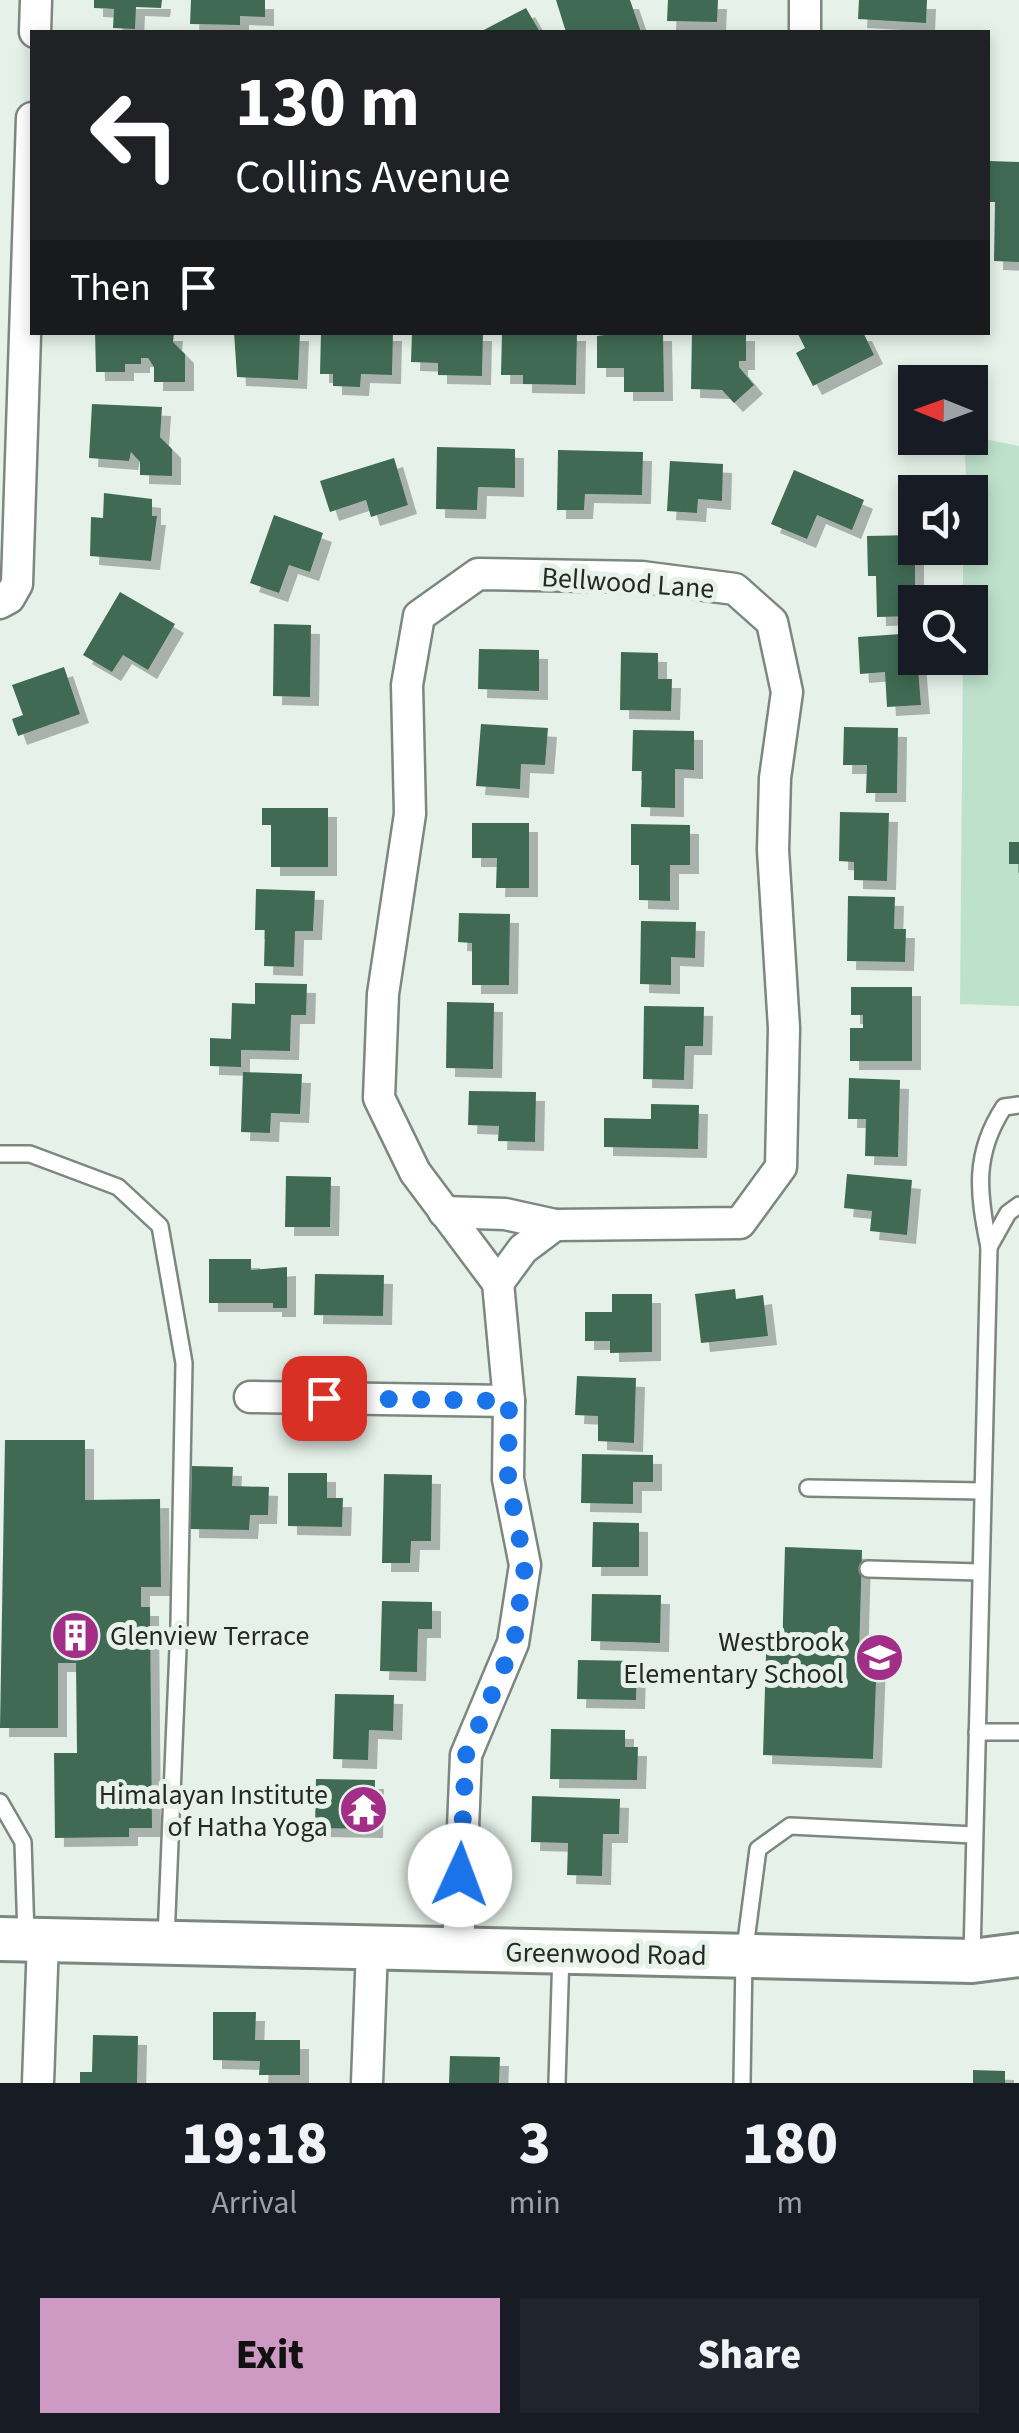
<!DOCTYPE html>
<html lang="en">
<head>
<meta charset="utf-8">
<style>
  :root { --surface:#171b24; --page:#20242c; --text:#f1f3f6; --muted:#9ea1a6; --accent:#ce9ac4 }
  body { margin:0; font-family:"Source Sans 3",sans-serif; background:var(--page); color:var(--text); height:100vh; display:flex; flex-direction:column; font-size:38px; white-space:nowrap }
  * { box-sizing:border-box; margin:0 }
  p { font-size:32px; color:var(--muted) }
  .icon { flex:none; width:55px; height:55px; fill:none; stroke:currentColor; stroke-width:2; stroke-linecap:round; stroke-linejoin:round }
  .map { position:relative; height:2083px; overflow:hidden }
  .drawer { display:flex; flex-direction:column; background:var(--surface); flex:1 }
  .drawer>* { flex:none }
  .banner { position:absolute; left:30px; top:30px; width:960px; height:305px; border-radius:0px; box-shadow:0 5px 15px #0003; background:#202124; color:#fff; overflow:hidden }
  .needle { width:65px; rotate:271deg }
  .tools { position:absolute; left:898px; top:365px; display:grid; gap:20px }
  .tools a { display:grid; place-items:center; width:90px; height:90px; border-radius:0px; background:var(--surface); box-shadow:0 5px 15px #0003; font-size:50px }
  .pin { position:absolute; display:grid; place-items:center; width:85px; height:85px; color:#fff; margin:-42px; border-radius:20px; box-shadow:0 5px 15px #0006 }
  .me { position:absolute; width:110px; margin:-55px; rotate:2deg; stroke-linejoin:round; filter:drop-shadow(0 0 8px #0008) }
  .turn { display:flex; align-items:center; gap:35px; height:210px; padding:0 40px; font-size:45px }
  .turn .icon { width:130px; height:130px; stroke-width:2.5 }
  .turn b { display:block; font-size:70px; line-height:85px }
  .then { display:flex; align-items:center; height:95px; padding:0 40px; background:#0003; gap:20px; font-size:38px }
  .eta { display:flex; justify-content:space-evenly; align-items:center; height:170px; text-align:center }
  .eta b { font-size:60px; font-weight:800; line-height:70px }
  .action { display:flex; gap:20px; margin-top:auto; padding:20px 40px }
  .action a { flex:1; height:115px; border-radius:0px; background:var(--accent); color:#111; font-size:40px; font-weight:800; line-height:115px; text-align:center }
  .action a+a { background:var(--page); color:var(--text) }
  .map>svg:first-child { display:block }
</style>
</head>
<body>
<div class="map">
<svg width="1019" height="2083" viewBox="0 0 1019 2083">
  <defs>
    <filter id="shadow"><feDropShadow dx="9" dy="9" stdDeviation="0" flood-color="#0004"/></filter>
  </defs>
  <rect width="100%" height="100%" fill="#e5f1e9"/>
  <!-- green -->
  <polygon fill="#bee1cc" points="970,436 1019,446 1019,1006 960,1004 963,658 970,658 970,602 963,602 963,548 970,548 964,438"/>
  <!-- building -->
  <g fill="#3f6b53" filter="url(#shadow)">
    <polygon points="94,0 162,0 161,8 136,7 135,29 113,28 114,9 94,8"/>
    <polygon points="191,0 265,0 265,17 240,16 240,25 190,24"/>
    <polygon points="556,0 630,0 641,32 566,32"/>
    <polygon points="668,0 718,0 717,22 667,21"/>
    <polygon points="859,0 927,0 926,23 858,19"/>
    <polygon points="526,8 540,32 480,32"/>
    <polygon points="989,161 1019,162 1019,262 994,261 995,202 988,202"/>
    <polygon points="95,332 174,332 173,342 185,354 185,382 154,382 154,367 148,358 141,358 141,364 125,364 125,372 96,372"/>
    <polygon points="234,332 300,332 298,380 237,377"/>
    <polygon points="321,332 393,332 392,375 361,374 360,387 333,386 333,374 320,374"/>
    <polygon points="412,332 483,332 482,376 438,375 438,363 411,362"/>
    <polygon points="502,332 577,332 576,385 523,384 523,375 501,375"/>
    <polygon points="624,332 663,332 664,392 624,392 624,368 597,368 597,336"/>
    <polygon points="692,332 746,332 746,361 739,361 739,367 754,385 734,403 722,390 691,389"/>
    <polygon points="797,332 863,332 874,355 813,386 796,353 805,348"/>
    <polygon points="92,404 162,407 160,437 172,449 172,476 140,475 140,462 131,452 129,461 89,458"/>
    <polygon points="437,447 515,449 515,488 478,487 477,510 436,509"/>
    <polygon points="558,450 643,452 642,495 585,494 584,510 557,510"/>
    <polygon points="394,458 408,505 371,517 366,500 330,512 320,481"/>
    <polygon points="670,461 723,464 722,501 698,499 697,513 667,511"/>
    <polygon points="794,470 864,500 852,530 817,515 807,539 771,524"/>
    <polygon points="104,493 152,499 152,516 157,516 151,561 90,556 91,517 103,518"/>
    <polygon points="274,515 323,533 310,572 289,565 279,593 250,583"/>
    <polygon points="915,535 915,616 877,617 876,576 868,576 867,536"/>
    <polygon points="120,592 175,624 148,670 123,655 112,672 83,655"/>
    <polygon points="274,624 311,625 310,697 273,696"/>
    <polygon points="915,633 921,705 887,707 885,672 860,674 858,637"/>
    <polygon points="479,649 539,650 539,691 478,689"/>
    <polygon points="621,652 658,653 658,679 672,679 671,711 620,710"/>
    <polygon points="64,667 80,714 18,736 12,719 23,715 12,685"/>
    <polygon points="481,724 548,728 545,765 521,764 520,789 476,786"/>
    <polygon points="844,727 898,728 897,793 866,793 867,765 843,765"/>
    <polygon points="633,730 694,731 694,770 675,769 675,808 641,807 642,771 632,771"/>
    <polygon points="262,808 328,808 328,867 271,867 271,825 262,825"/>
    <polygon points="840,812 889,813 887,881 854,880 854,862 839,861"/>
    <polygon points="472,823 529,823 529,888 496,888 497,858 472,858"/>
    <polygon points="631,824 690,825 690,865 670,865 670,901 639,900 639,865 631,865"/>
    <rect x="1009" y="842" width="10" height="22"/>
    <polygon points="256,889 315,891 313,931 295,931 294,967 264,966 265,930 255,930"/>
    <polygon points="848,896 895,897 894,929 906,929 905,962 847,961"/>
    <polygon points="459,913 510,914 509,985 472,985 472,943 458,942"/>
    <polygon points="641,921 696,922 695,958 671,957 671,985 640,984"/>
    <polygon points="255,983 307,984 306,1015 291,1015 290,1051 241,1050 241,1067 210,1066 210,1038 231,1039 232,1003 255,1004"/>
    <polygon points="851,987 912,987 912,1061 850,1061 850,1028 863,1028 863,1015 851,1015"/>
    <polygon points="447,1002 494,1003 493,1069 446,1068"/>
    <polygon points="644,1006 704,1007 703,1046 685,1046 684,1080 643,1079"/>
    <polygon points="243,1072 302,1074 300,1114 271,1113 270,1133 241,1132"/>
    <polygon points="849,1078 900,1080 898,1157 865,1156 866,1119 848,1119"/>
    <polygon points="469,1091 536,1092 535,1142 498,1141 499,1126 468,1125"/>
    <polygon points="651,1104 699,1105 698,1149 604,1147 604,1118 651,1119"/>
    <polygon points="847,1174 912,1180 907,1235 870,1231 872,1211 844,1208"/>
    <polygon points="286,1176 331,1177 330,1227 285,1227"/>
    <polygon points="209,1259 251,1259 251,1270 287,1267 287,1308 273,1308 273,1303 209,1303"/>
    <polygon points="315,1274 384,1275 383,1316 314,1315"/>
    <polygon points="735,1289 736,1299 763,1295 768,1336 701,1343 695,1294"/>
    <polygon points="612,1294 652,1294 652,1352 610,1353 610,1341 585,1341 585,1312 612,1312"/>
    <polygon points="577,1376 636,1378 634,1443 598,1441 598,1416 575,1415"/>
    <polygon points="5,1440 85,1440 85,1500 160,1499 161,1587 141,1587 141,1607 150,1607 152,1828 129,1828 129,1837 55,1838 54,1753 77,1753 76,1663 58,1663 58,1728 0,1728"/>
    <polygon points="582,1454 653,1455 653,1482 633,1482 633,1504 581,1503"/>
    <polygon points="192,1466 233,1467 232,1486 269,1487 268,1515 250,1515 249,1530 190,1529"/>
    <polygon points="288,1473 327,1473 327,1498 343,1498 342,1527 288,1526"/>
    <polygon points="384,1474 432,1475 431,1541 411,1541 410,1563 382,1563"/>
    <polygon points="593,1522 639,1523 639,1567 592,1567"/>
    <polygon points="785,1547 862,1550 859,1655 877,1656 873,1759 763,1755 766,1654 782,1655"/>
    <polygon points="592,1594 661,1595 660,1643 591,1641"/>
    <polygon points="382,1601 432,1602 432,1629 418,1629 417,1672 380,1671"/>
    <polygon points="578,1660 637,1661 636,1700 577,1699"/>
    <polygon points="335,1694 394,1695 393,1731 369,1730 368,1760 333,1759"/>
    <polygon points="551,1729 625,1730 625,1747 638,1747 637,1780 550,1779"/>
    <polygon points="316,1779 375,1780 374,1829 315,1828"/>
    <polygon points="532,1796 620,1799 619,1834 603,1834 602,1876 567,1875 568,1843 531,1842"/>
    <polygon points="213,2012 256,2012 255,2040 300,2040 300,2075 259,2075 260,2061 213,2060"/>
    <polygon points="93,2035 138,2036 137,2083 80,2083 80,2072 92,2072"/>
    <polygon points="450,2056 500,2057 499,2083 449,2083"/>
    <polygon points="973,2070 1005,2071 1005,2083 973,2083"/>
  </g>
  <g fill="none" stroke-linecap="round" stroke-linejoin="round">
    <defs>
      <g id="service">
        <polyline points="0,1154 30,1154 118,1187 160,1226 184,1363 179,1624 166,1939"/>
        <polyline points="989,1247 1008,1213 1019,1205"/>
        <polyline points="808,1488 982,1491"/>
        <polyline points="868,1569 980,1572"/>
        <polyline points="977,1732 1019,1732"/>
        <polyline points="0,1802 23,1842 26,1936"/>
        <path d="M 972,1956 L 989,1247 C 978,1193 973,1154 1004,1107 L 1019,1105"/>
        <polyline points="557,2083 561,1952"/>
        <polyline points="742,2083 744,1956 758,1849 790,1826 974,1835"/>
      </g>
      <g id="minor">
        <polyline points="35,32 36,0"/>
        <polyline points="805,32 805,0"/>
        <polygon points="478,574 642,577 735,589 772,622 787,692 775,778 773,850 784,1028 781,1167 740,1223 555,1225 523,1249 498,1283 415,1172 379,1098 383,994 410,814 407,685 419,616"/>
        <polyline points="0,603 9,598 17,584 32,118"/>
        <polyline points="444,1212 505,1214 555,1225"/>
        <polyline points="250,1397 509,1401"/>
        <polyline points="458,1950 466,1755 513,1643 525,1565 508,1479 509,1401 498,1283"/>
        <polyline points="38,2083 43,1940"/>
        <polyline points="367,2083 372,1948"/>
      </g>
      <polyline id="secondary" points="0,1939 972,1961 1019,1955"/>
    </defs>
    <!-- service casing -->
    <use href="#service" stroke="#7c8780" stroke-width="20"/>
    <!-- minor casing -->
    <use href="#minor" stroke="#7c8780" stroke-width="35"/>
    <!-- secondary casing -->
    <use href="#secondary" stroke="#7c8780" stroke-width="48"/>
    <!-- service -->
    <use href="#service" stroke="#fff" stroke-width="15"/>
    <!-- minor -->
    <use href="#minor" stroke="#fff" stroke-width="30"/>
    <!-- secondary -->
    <use href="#secondary" stroke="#fff" stroke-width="42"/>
  </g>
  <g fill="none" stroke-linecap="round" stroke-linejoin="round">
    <!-- route -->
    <polyline stroke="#1a73e8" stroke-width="18" stroke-dasharray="0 32.4" points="324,1398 509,1401 508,1479 525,1566 514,1643 466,1755 460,1875"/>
  </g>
  <!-- icons -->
  <defs>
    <symbol id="building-disc" viewBox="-11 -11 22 22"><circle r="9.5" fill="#a32e87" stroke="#e5f1e9"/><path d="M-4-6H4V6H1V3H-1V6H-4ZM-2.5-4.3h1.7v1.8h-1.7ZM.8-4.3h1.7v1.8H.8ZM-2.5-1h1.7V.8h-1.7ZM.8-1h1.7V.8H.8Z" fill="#fff"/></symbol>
    <symbol id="school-disc" viewBox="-11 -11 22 22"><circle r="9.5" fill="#a32e87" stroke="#e5f1e9"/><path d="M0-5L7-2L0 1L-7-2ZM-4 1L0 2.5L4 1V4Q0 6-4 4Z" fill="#fff"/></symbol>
    <symbol id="temple-disc" viewBox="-11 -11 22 22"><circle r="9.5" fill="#a32e87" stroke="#e5f1e9"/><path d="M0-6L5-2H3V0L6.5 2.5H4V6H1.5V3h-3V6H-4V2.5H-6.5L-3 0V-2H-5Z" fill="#fff"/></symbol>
  </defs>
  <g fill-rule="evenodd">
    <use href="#building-disc" x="48" y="1608" width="55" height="55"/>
    <use href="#school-disc" x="852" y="1630" width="55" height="55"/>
    <use href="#temple-disc" x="336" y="1782" width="55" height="55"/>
  </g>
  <g text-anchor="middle" stroke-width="10" stroke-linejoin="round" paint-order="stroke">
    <!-- street labels -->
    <g font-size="28" fill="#242926" stroke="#e5f1e9">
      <text transform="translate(628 582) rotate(4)" y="10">Bellwood Lane</text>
      <text transform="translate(606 1953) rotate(1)" y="10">Greenwood Road</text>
    </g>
    <!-- poi labels -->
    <g font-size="28" fill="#242926" stroke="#e5f1e9" text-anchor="end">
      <text x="110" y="1645" text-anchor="start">Glenview Terrace</text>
      <text x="844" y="1651">Westbrook<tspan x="844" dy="32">Elementary School</tspan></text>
      <text x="328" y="1804">Himalayan Institute<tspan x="328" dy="32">of Hatha Yoga</tspan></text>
    </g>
  </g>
</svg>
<div class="tools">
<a><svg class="needle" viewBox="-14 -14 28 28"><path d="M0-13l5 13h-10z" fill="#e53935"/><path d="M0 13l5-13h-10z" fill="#9ea1a6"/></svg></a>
<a><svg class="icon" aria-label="sound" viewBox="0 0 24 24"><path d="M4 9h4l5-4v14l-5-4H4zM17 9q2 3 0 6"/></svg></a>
<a><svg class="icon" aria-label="search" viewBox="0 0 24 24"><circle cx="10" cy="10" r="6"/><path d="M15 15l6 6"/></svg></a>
</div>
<div class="pin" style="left:324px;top:1398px;background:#d93025"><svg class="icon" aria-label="arrive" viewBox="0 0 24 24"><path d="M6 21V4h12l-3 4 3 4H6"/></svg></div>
<svg class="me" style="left:460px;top:1875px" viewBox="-20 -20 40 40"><circle r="19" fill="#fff"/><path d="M0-13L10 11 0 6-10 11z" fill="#1a73e8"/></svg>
<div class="banner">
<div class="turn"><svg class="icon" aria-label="left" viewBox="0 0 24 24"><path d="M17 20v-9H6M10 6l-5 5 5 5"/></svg><div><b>130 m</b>Collins Avenue</div></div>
<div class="then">Then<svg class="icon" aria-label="arrive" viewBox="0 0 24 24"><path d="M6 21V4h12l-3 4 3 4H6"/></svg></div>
</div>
</div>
<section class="drawer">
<div class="eta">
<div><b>19:18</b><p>Arrival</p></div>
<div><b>3</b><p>min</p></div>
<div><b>180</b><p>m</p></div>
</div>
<div class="action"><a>Exit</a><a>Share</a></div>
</section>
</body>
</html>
